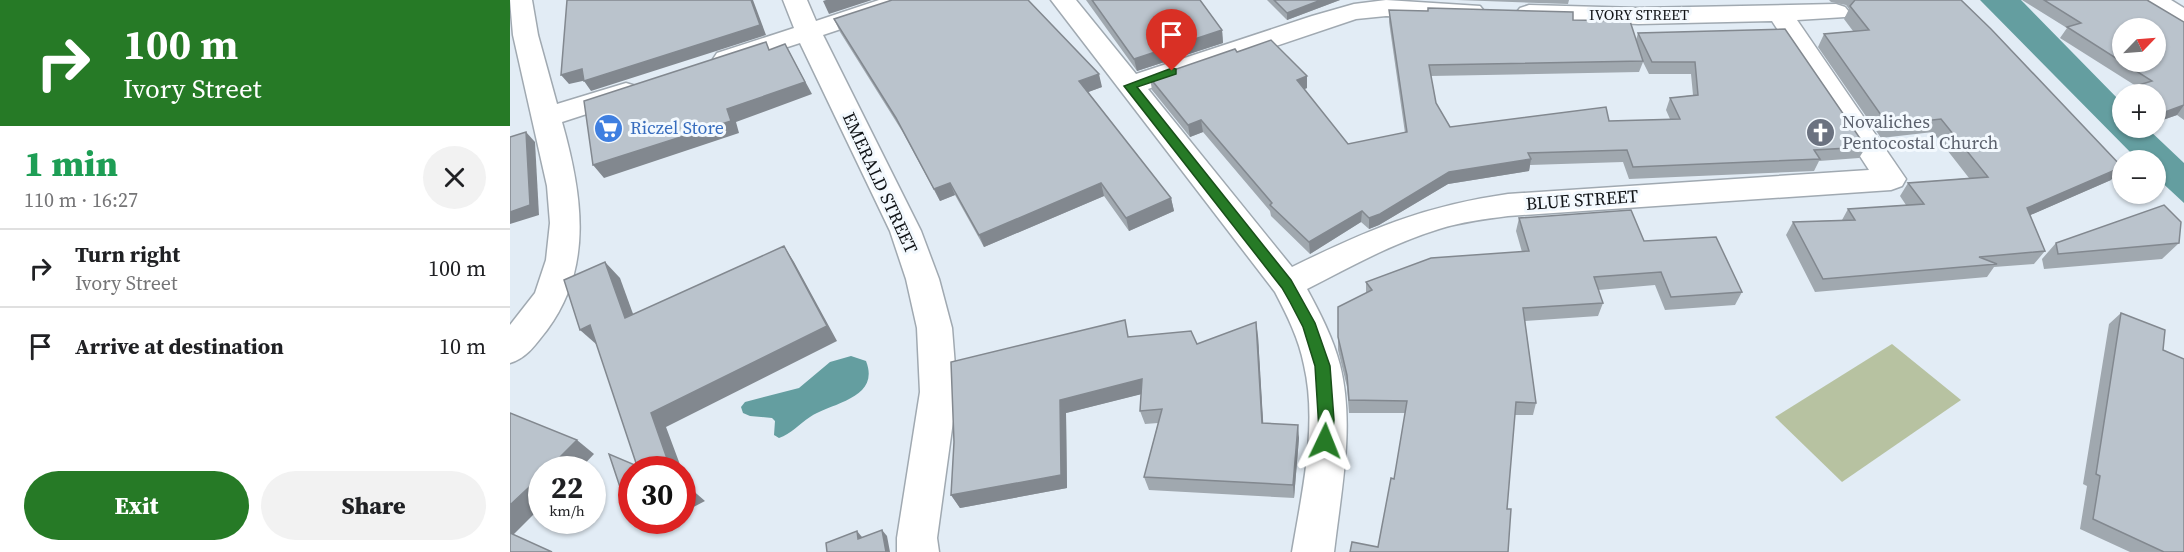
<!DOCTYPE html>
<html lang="en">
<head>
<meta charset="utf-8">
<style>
  :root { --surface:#fff; --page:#f2f2f2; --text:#202124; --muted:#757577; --line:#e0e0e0; --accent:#267a26 }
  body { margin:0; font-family:"Source Serif 4",serif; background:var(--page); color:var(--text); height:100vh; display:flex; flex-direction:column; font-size:22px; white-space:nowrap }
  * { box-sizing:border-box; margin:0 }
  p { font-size:20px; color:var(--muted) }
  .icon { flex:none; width:33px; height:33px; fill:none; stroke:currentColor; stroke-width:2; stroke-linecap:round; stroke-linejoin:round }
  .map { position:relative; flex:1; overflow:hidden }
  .details { display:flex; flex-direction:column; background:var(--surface); width:510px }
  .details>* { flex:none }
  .hud { background:#267a26; color:#fff; overflow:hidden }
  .needle { width:39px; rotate:65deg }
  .tools { position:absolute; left:1602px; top:18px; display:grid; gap:12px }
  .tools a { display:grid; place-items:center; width:54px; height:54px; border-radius:50%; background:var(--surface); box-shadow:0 2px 4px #0004; font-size:30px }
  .speed { position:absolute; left:18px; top:456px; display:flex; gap:12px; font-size:30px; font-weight:700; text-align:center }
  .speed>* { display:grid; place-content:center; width:78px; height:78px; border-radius:50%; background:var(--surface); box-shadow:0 2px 4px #0004; line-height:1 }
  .speed small { font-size:15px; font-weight:400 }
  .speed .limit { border:9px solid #d22; background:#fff; color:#111 }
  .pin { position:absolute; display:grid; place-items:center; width:51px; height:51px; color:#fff; margin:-62px -26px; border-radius:50% 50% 50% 0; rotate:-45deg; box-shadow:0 0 6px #0007 }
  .pin .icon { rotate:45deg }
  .me { position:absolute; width:66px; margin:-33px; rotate:2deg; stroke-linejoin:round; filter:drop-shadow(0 0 4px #0008) }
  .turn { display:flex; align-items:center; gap:21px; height:126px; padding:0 24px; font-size:27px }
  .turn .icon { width:78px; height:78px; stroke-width:2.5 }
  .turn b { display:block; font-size:42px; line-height:51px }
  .round { display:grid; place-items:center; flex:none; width:63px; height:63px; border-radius:32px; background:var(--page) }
  .headline { display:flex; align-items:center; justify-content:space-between; height:102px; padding:0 24px }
  h1 { font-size:36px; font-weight:800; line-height:45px; color:#1e9e55 }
  .action { display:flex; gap:12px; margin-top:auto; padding:12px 24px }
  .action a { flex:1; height:69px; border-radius:36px; background:var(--accent); color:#fff; font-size:24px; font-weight:800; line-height:69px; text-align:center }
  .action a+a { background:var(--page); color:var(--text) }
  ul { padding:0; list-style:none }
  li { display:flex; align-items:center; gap:18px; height:78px; padding:0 24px; border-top:2px solid var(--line) }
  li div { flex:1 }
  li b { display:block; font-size:22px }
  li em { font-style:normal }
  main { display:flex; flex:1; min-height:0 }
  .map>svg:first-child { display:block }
</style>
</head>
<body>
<main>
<section class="details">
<div class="hud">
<div class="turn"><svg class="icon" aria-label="right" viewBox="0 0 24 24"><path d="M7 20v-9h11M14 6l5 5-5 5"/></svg><div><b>100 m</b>Ivory Street</div></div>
</div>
<div class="headline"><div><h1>1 min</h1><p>110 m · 16:27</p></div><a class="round"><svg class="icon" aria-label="close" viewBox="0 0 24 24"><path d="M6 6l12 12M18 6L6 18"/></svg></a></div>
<ul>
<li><svg class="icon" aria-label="right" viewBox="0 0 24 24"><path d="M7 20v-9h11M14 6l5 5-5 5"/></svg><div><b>Turn right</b><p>Ivory Street</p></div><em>100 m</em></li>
<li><svg class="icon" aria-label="arrive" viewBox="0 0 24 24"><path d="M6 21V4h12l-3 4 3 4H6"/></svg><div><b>Arrive at destination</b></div><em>10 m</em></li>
</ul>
<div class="action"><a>Exit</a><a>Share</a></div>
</section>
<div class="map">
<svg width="1674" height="552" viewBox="0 0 1674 552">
  <rect width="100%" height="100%" fill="#e2ecf5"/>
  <!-- green -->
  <polygon fill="#b7c2a1" points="1382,344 1451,400 1332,482 1265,417"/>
  <!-- water -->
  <g fill="#649ea0">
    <polygon points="1470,0 1511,0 1514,3 1612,103 1612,128 1637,128 1674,163 1674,203 1646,177 1646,160 1628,160"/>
    <path d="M 341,356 L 356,361 C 371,399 320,403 300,417 C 289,424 281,434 269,438 L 264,435 L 265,421 L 262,418 L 240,416 L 233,413 L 231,407 L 235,402 L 289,388 L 320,362 Z"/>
  </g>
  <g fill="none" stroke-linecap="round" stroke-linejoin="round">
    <defs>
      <g id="minor">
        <path d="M 0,0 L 22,0 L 28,35 L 47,104 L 116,83 L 126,86 L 130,92 L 126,98 L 52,122 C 72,193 84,267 37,330 C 26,344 17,358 0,363 L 0,325 L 25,293 L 36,260 L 40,223 L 37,186 L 3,35 Z"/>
        <polygon points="273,0 297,0 306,21 369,0 406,0 403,5 313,35 411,231 429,279 442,328 447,392 427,538 429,552 387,552 387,538 410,392 407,328 396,279 380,231 290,43 216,67 207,65 203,59 207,53 284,28"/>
        <path d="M 541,0 L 566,0 L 626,74 L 802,16 L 844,4 L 876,0 L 970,6 L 974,11 L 970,16 L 961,19 L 876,16 L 846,19 L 638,89 L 782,267 C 858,230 913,206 998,194 L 1359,170 L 1262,21 L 1128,24 L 1010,18 L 1006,13 L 1010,8 L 1019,5 L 1128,8 L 1326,4 L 1335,7 L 1339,12 L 1335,17 L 1287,20 L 1396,179 L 1392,186 L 1381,190 L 998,216 C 975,219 951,222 929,229 C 883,243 840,267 797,289 C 810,313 823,338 830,365 C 845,425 831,491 824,552 L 782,552 C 792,492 808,425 794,365 C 789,339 777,315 765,292 Z"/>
        <polygon points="1631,0 1661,0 1674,8 1674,26 1634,5"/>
      </g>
    </defs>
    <!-- minor casing -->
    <use href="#minor" stroke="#a0a9b1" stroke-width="3"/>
    <!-- minor -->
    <use href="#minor" fill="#fff" fill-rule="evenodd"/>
  </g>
  <!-- wall -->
  <g fill="#a0a8af" fill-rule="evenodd">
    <polygon points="576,0 690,0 712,30 713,43 627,71"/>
    <polygon points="757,0 830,0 777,20"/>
    <polygon points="947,0 1059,0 1058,4"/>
    <polygon points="1319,0 1451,0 1601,180 1520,215 1535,251 1524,264 1484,267 1477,277 1305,292 1276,235 1283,222 1332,220 1338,209 1396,205 1390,196 1398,183 1459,178 1423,132 1371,138 1308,47 1314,34 1343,31 1334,19 1339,9 1336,5 1321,2"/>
    <polygon points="1512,0 1639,0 1638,1 1674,22 1674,120 1667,115 1647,122 1646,121 1646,94 1614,94 1619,88 1626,86 1550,38 1557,28"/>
    <path d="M 879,10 L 1063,20 L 1126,40 L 1128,33 L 1356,147 L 1349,158 L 1309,161 L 1304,171 L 1119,179 L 1113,162 L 1020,165 L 1019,171 L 938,184 L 869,225 L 859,229 L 851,222 L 800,254 L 761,216 L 760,211 L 693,132 L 680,137 L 642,90 L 640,78 L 727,52 L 797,76 L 797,88 L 794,89 L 838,144 L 895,133 L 879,22 ZM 1133,62 L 1139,74 L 1181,74 L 1183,95 L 1160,98 L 1156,110 L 1160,119 L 940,127 L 926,103 L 921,76 L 1129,72 Z"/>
    <polygon points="324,19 592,87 578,92 661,198 664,211 619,231 594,196 474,247 445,195 430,201 392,131 330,32"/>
    <polygon points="1009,218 1134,241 1232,292 1225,305 1155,310 1145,285 1088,290 1093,303 1088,316 1015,321 1026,403 1023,415 1005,415 868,547 884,479 895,413 839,413 837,387 828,350 828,337 856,293 856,282 1012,252 1006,231"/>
    <polygon points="1546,243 1669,243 1652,259 1534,269 1532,259"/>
    <polygon points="1611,313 1653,350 1674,552 1620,552 1570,529 1577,486 1573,484 1599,324"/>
    <polygon points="619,336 687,344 748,336 753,423 789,438 784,498 639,490 634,477 648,423 635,424 630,411 631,394 556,413 557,488 450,508 441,495"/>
  </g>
  <!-- shaded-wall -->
  <g fill="#82888f">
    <polygon points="241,0 243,0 256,35 81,91 74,81 77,80 59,84 51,75"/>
    <polygon points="316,0 362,0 319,14 313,1"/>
    <polygon points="811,0 830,0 777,20 777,13"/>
    <polygon points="712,30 713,43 627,71 624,59"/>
    <polygon points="275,44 302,94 226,122 229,133 94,178 83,165 217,109"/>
    <polygon points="589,74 592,87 573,94 569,81"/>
    <polygon points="797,76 797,88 788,92 787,80"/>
    <polygon points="1674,105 1667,115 1647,122 1655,112"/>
    <polygon points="691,120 693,132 680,137 678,125"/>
    <polygon points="16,132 25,142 29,215 0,224 0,212"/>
    <polygon points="1021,159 1019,171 938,184 869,225 859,229 859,218 939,172"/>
    <polygon points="1612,167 1601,180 1507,221 1517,208"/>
    <polygon points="440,183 445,195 430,201 424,189"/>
    <polygon points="591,183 594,196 474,247 469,235"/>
    <polygon points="661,198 664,211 619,231 616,218"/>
    <polygon points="852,211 851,222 800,254 799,242"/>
    <polygon points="274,246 284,262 327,341 156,427 172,470 161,470 141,413"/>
    <polygon points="95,262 110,278 130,333 115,318"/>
    <polygon points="746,322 748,336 754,436 752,423"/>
    <polygon points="80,325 95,340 86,344 70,330"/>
    <polygon points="632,379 636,393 556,413 557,488 450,508 441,495 550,400"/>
    <polygon points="788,425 789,438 784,498 783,485"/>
    <polygon points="67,440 84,454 69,470 37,470"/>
    <polygon points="172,471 179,488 180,488 195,501 172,513"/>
    <polygon points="32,475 32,506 1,537 0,536 0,505"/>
    <polygon points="122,520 159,520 138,532"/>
    <polygon points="372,530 377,536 380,552 376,552"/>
    <polygon points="347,531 352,537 353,545 348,539"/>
  </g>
  <!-- building -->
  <g fill="#bac3cc" stroke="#82888f" stroke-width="1.5" fill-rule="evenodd">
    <polygon points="57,0 241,0 250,25 74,81 72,69 51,75"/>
    <polygon points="382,0 518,0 589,74 569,81 661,198 616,218 591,183 469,235 440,183 424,189 386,118 324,19"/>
    <polygon points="582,0 690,0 712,30 624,59"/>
    <polygon points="764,0 811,0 777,13"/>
    <polygon points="1345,0 1451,0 1481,29 1612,167 1517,208 1535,251 1469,257 1487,264 1313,279 1283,222 1345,220 1338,209 1414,204 1398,183 1478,177 1431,119 1378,125 1314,34 1359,30 1340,6"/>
    <path d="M 1534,0 L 1637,0 L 1674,22 L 1674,105 L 1655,112 L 1646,105 L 1646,94 L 1629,94 L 1619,88 L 1642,81 L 1557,27 L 1571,23 ZM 1612,28 L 1646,28 L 1646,62 L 1612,62 Z"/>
    <polygon points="918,8 1063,12 1063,20 1120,21 1133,61 919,65 926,103 940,127 1096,107 1099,121 1170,119 1160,98 1188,95 1185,62 1142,62 1128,33 1275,29 1356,147 1304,150 1310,159 1123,167 1117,150 1018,153 1021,159 939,172 870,214 859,218 852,211 799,242 760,205 762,203 691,120 678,125 640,78 725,49 727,52 761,40 797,76 787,80 838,144 897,132 879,10 918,11"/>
    <polygon points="256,42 259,50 275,44 295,82 217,109 221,121 83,165 74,101"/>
    <polygon points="16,132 20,205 0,212 0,137"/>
    <polygon points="1654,205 1671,222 1669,243 1548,254 1546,243"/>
    <polygon points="1121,210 1134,241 1206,237 1232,292 1161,297 1151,272 1084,277 1093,303 1013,308 1026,403 1006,402 997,509 1001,509 998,552 840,552 842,542 868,547 881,478 884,479 897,401 839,400 837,375 828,337 828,307 862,290 856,282 921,258 1019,251 1009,218"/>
    <polygon points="274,246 317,326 141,413 161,470 122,470 122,519 121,520 99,454 127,466 80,325 70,330 54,280 95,262 115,318"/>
    <polygon points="1611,313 1655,330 1653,350 1674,359 1674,552 1654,552 1583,519 1590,476 1586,474"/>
    <polygon points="615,320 618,337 681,331 687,344 746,322 752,423 788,425 783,485 634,477 652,409 630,411 632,379 550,400 551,475 441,495 444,442 441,362"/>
    <polygon points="0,413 67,440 37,470 32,470 32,475 0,505"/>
    <polygon points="172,484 180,488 172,492"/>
    <polygon points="372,530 376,552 317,552 316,543 347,531 348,539"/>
    <polygon points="0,533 42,552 0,552"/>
  </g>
  <!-- route -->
  <polygon fill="#267a26" stroke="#194f19" stroke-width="1.5" points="662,68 666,69 666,74 627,87 781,280 805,323 820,366 824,420 821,446 815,448 810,446 805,366 793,327 780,302 772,288 614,86"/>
  <!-- icons -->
  <defs>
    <symbol id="supermarket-disc" viewBox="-11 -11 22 22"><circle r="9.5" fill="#3f7fe0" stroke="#f3f9fe"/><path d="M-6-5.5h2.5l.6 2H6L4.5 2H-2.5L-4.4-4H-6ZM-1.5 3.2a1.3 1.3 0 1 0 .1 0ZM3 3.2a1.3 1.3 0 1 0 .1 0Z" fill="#fff"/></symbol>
    <symbol id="church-disc" viewBox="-11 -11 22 22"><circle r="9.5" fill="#6b7280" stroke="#f3f9fe"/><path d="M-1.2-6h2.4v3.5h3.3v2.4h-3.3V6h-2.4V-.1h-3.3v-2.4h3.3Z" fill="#fff"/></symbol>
  </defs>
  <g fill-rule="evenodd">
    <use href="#supermarket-disc" x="82" y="112" width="33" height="33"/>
    <use href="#church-disc" x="1294" y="116" width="33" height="33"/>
  </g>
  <g text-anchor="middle" stroke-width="6" stroke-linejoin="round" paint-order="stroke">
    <!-- far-street labels -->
    <g font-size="15" fill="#111417" stroke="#f3f9fe">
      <text x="1129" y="20">IVORY STREET</text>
    </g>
    <!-- worship labels -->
    <g font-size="18" fill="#5b616d" stroke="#f3f9fe" text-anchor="start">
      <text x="1332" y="128">Novaliches<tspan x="1332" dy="21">Pentocostal Church</tspan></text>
    </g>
    <!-- shop labels -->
    <g font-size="18" fill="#366cbe" stroke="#f3f9fe" text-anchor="start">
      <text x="120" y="134">Riczel Store</text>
    </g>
    <!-- street labels -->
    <g font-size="18" fill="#111417" stroke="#f3f9fe">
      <text transform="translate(370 183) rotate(65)" y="6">EMERALD STREET</text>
      <text transform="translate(1072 200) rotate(-4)" y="6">BLUE STREET</text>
    </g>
  </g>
</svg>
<div class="tools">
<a><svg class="needle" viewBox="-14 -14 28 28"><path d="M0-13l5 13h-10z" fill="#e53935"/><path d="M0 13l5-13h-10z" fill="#757577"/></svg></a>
<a>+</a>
<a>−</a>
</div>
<div class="speed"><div>22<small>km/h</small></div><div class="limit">30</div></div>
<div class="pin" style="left:662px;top:71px;background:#d93025"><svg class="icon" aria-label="arrive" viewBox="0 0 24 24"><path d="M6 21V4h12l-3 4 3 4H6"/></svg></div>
<svg class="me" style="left:815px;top:441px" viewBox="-20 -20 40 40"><path d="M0-17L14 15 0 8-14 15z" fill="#267a26" stroke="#fff" stroke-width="4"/></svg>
</div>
</main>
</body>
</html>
